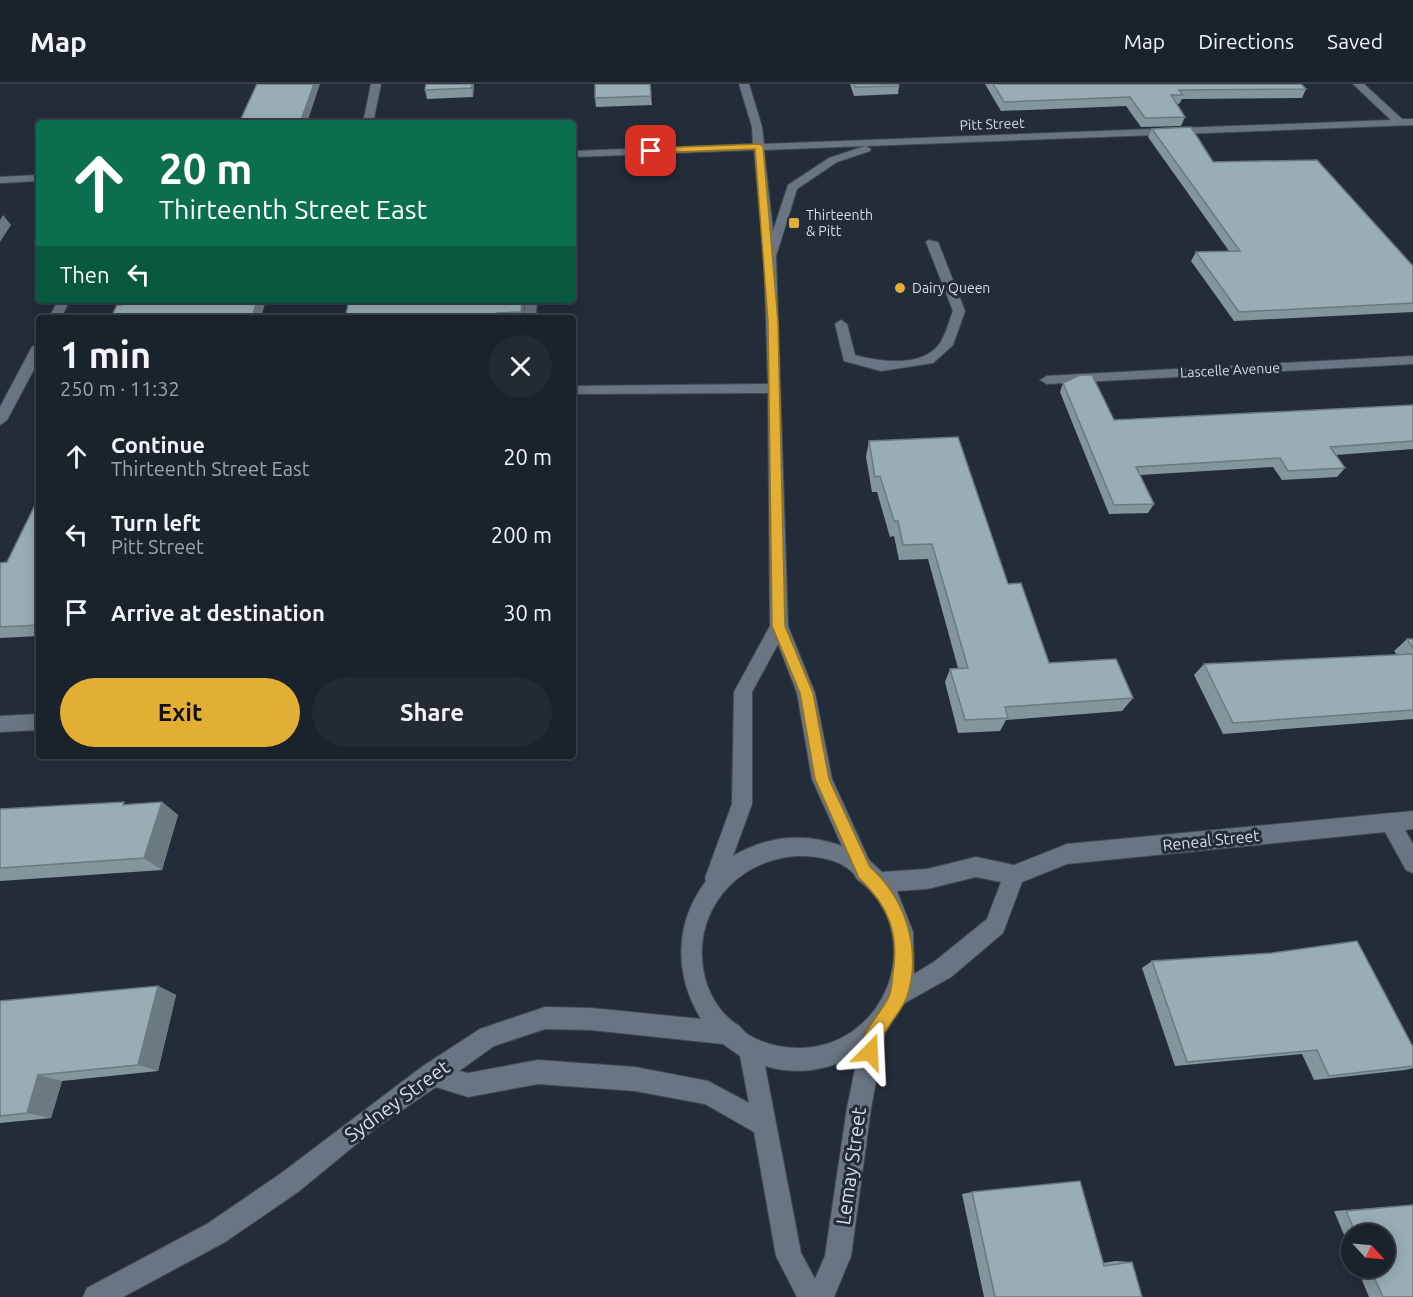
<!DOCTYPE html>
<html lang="en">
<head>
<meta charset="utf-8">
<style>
  :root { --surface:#1a222b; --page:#232a33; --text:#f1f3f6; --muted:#9fa4a9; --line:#383f47; --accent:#e2af34 }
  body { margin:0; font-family:Ubuntu,sans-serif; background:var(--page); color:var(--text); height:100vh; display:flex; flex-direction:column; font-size:22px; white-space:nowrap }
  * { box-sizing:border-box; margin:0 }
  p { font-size:20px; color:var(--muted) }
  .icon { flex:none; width:33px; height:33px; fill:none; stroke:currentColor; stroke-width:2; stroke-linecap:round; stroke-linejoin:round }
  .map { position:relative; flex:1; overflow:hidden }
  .panel { position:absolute; left:36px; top:231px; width:540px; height:444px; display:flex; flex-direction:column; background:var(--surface); border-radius:6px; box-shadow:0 3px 15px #0003,0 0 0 2px var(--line) }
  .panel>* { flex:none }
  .guide { position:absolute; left:36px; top:36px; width:540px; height:183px; border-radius:6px; box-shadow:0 3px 15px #0003,0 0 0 2px var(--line); background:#0b6e4f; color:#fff; overflow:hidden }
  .needle { width:39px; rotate:116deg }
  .buttons { position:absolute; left:1341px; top:1140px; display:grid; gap:12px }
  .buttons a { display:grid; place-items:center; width:54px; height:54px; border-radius:50%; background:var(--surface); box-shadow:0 3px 15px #0003,0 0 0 2px var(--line); font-size:30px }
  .pin { position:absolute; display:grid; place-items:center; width:51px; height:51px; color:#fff; margin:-26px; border-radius:12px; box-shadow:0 3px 9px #0006 }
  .me { position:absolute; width:66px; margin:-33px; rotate:21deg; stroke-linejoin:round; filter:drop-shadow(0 0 4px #0008) }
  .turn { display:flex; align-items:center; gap:21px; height:126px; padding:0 24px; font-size:27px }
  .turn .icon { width:78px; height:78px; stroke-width:2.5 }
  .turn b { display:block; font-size:42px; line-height:51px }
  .then { display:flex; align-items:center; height:57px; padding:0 24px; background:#0003; gap:12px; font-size:22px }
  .round { display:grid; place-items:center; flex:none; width:63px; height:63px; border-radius:32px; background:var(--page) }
  .summary { display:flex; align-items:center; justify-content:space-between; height:102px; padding:0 24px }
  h1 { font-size:36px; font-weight:600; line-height:45px }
  .cta { display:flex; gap:12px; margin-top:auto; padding:12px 24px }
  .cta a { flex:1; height:69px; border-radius:36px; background:var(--accent); color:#111; font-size:24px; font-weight:600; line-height:69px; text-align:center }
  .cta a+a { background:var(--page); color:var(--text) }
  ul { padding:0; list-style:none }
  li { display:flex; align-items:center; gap:18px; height:78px; padding:0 24px }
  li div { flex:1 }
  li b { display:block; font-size:22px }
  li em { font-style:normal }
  header { display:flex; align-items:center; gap:36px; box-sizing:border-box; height:84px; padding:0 30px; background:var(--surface); border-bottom:2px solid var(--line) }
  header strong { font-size:28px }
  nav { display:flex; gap:33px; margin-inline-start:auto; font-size:21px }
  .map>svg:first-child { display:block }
</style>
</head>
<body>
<header>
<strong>Map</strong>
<nav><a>Map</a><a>Directions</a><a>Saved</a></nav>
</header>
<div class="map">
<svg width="1413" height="1213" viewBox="0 0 1413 1213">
  <rect width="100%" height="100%" fill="#232d39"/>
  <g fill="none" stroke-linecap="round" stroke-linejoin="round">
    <defs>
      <g id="minor">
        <polygon points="371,0 381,0 373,39 363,39"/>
        <path d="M 739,0 L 749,0 L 762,43 L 764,60 L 1391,36 L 1353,0 L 1364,0 L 1402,35 L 1413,35 L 1413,41 L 866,62 L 871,65 L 870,67 L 837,78 L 797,105 L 776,172 L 788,542 L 815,609 L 832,695 L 869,776 L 882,788 L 927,785 L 976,773 L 1014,781 L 1067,760 L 1413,727 L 1413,745 L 1405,746 L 1413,760 L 1413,789 L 1406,786 L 1385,748 L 1067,780 L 1022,798 L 1003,849 L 951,893 L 903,920 L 885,949 L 871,1024 L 851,1172 L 834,1213 L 797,1213 L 776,1172 L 754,1048 L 705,1020 L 635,1007 L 538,1000 L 468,1013 L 436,1003 L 376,1044 L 298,1108 L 225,1158 L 123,1213 L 83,1213 L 87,1204 L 207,1140 L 280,1090 L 423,982 L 480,945 L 545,923 L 591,924 L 701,935 C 674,891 674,839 706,797 L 705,794 L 732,720 L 734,608 L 770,542 L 768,309 L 573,310 L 573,302 L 768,300 L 764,176 L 754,66 L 573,73 L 573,67 L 753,60 L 752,43 ZM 865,62 L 829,74 L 788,101 L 773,147 L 764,66 ZM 778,560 L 797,609 L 812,695 L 842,762 C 804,748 767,752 733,772 L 752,720 L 752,608 ZM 798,772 C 816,772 840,775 853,789 C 856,792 855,794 858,796 C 929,849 888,964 798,964 C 780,964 762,959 747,950 C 743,947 741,943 738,941 C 721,931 710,912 705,894 C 689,831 735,775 798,772 ZM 976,793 L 1001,798 L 987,835 L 935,877 L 914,890 L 913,848 L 897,807 L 927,805 ZM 545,945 L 591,946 L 723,960 L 740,972 L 749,1019 L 708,997 L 635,983 L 538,976 L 468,989 L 459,987 L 494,962 ZM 858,970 L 847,1024 L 825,1172 L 815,1195 L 801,1169 L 765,982 C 798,992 829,986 858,970 Z"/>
        <polygon points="39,91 39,97 0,99 0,93"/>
        <path d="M 928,156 L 938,158 L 965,227 L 953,261 L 933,279 L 881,287 L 844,277 L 835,240 L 841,236 L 847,240 L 855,271 C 880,278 923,284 940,259 C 946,250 949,237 953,227 L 926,158 Z"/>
        <polygon points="58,216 70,216 61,234 49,234"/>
        <polygon points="525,216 537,216 536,234 524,234"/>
        <polygon points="39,259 39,276 7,336 0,341 0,323 32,263"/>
        <polygon points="1413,272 1413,280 1047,300 1040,296 1047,292"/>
        <polygon points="39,630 39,646 0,648 0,632"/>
      </g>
    </defs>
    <!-- minor casing -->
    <use href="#minor" stroke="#414953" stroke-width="2"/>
    <!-- minor -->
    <use href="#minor" fill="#697582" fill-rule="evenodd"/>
  </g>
  <!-- wall -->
  <g fill="#83969b">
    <polygon points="474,0 473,13 427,15 425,6"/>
    <polygon points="850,0 898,0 899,2 898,10 854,12"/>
    <polygon points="985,0 1301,0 1306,5 1302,14 1182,15 1179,20 1177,20 1185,33 1181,42 1141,43 1126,22 1001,27"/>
    <polygon points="651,12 652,21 596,23 595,14"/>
    <polygon points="1152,45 1213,78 1413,182 1413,228 1234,237 1191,177 1196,168 1229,167 1148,53"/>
    <polygon points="524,216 523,234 345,234"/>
    <polygon points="1063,299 1114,336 1413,321 1413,365 1336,371 1345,384 1337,393 1282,396 1273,383 1140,391 1154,420 1148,429 1109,430 1060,308"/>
    <polygon points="869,357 1008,500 1049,579 1133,614 1122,627 1006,636 1000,647 958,649 945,598 950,585 958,584 928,475 899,476 894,452 890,453 877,408 872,408 866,373"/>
    <polygon points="39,413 39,552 0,554 0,479 7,478"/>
    <polygon points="1407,555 1413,555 1413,635 1223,650 1194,591 1204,580 1397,571 1394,567"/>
    <polygon points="162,718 178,731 162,786 0,797 0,725 126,720"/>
    <polygon points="1152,877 1413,963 1413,984 1405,986 1314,996 1302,970 1175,982 1142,884"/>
    <polygon points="158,902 176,911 158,987 62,997 51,1034 0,1039 0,917"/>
    <polygon points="972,1108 1103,1179 1115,1177 1132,1178 1142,1213 984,1213 962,1110"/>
    <polygon points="1413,1121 1413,1213 1369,1213 1357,1184 1384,1184 1384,1150 1352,1150 1352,1170 1334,1127"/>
  </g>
  <!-- shaded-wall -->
  <g fill="#6a7a7e">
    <polygon points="314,0 320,0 307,39 300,39"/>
    <polygon points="472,0 474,0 473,13 471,4"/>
    <polygon points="3,131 11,141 0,158 0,136"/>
    <polygon points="257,216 266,216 261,234 252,234"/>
    <polygon points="522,216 524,216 523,234 521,228"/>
    <polygon points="162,718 178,731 162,786 144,774"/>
    <polygon points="158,902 176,911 158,987 138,981"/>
    <polygon points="38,991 62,997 51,1034 27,1029"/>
  </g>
  <!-- building -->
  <g fill="#98aeb4" stroke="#6a7a7e" stroke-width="1.5">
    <polygon points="257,0 314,0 300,39 239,39"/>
    <polygon points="426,0 472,0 471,4 425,6"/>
    <polygon points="595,0 650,0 651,12 595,14"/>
    <polygon points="854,0 898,0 899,2 855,3"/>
    <polygon points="993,0 1301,0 1306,5 1179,6 1183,11 1171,11 1185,33 1145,34 1130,13 1004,18"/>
    <polygon points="1191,43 1213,78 1317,76 1413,182 1413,219 1239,228 1196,168 1240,167 1152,45"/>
    <polygon points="124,216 257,216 252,234 111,234 117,221 122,221"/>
    <polygon points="349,216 522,216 521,228 497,229 497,234 345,234"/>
    <polygon points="1080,291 1092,291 1114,336 1413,321 1413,357 1330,363 1345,384 1288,387 1280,374 1136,383 1154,420 1114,421 1063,299"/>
    <polygon points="958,353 1008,500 1021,499 1049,579 1116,575 1133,614 1005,623 1008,634 965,636 950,585 968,584 932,460 903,461 898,437 894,437 880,392 875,393 869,357"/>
    <polygon points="39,413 39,541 0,543 0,479 7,478"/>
    <polygon points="1407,555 1413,555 1413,564"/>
    <polygon points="1413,570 1413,626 1233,639 1204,580"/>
    <polygon points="124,718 123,721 162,718 144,774 0,784 0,725"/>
    <polygon points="1357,857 1413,963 1413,982 1329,992 1317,966 1187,978 1152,877 1272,869"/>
    <polygon points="158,902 138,981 38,991 27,1029 0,1032 0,917"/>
    <polygon points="1080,1097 1104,1182 1132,1178 1142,1213 995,1213 972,1108"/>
    <polygon points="1413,1121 1413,1213 1383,1213 1370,1184 1384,1184 1384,1150 1356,1150 1346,1127"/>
  </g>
  <!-- route -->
  <path fill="#e2af34" stroke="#937222" stroke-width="1.5" d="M 759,60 L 763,62 L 778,238 L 785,542 L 813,609 L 829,695 L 870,783 C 906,815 922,866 907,913 C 901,928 890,938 883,952 C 879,958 879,967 876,974 L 870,977 L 864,974 C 854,951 881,932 889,912 C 892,905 892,897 893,889 C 899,850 889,822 859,794 L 815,695 L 800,609 L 772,542 L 768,238 L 755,65 L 651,69 L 647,67 L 651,64 Z"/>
  <!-- markers -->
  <g fill="#e2af34" stroke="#232d39" stroke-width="2">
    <rect x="788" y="133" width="12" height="12" rx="3"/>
    <circle cx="900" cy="204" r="6"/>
  </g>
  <g text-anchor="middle" stroke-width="6" stroke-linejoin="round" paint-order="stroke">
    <!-- far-street labels -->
    <g font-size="14" fill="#d6dde5" stroke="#232d39">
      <text transform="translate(992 40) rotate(-2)" y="5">Pitt Street</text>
      <text transform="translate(1230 286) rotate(-3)" y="5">Lascelle Avenue</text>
    </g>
    <!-- far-poi labels -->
    <g font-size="14" fill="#d6dde5" stroke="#232d39" text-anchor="start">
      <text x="806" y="136">Thirteenth<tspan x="806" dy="16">&amp; Pitt</tspan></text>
      <text x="912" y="209">Dairy Queen</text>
    </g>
    <!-- street labels -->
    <g font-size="16" fill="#d6dde5" stroke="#232d39">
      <text transform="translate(1211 756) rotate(-6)" y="6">Reneal Street</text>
    </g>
    <!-- near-street labels -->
    <g font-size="20" fill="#d6dde5" stroke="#232d39">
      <text transform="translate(397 1017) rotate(-36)" y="7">Sydney Street</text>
      <text transform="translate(851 1082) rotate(-82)" y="7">Lemay Street</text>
    </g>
  </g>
</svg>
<div class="buttons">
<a><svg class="needle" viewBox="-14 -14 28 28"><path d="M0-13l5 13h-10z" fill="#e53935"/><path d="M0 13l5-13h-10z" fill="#9fa4a9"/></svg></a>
</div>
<div class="pin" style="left:651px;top:67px;background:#d93025"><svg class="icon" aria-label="arrive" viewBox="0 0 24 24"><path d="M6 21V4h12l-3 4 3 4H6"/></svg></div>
<svg class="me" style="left:870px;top:968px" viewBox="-20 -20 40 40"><path d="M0-17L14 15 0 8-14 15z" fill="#e2af34" stroke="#fff" stroke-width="4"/></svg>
<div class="guide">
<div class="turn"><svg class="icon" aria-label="ahead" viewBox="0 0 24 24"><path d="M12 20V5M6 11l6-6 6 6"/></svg><div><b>20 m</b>Thirteenth Street East</div></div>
<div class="then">Then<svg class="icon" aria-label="left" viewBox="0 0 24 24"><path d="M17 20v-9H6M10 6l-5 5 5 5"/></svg></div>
</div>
<section class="panel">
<div class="summary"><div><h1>1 min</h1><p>250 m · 11:32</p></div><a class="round"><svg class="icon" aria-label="close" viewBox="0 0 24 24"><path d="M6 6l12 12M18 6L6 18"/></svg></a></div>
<ul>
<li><svg class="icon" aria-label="ahead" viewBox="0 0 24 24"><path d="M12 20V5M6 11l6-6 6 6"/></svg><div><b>Continue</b><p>Thirteenth Street East</p></div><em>20 m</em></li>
<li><svg class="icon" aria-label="left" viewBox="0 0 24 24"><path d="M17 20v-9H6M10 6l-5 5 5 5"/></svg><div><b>Turn left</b><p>Pitt Street</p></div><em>200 m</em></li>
<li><svg class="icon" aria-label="arrive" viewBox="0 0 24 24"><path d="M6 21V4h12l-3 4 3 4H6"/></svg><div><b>Arrive at destination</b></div><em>30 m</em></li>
</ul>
<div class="cta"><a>Exit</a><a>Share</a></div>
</section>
</div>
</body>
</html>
